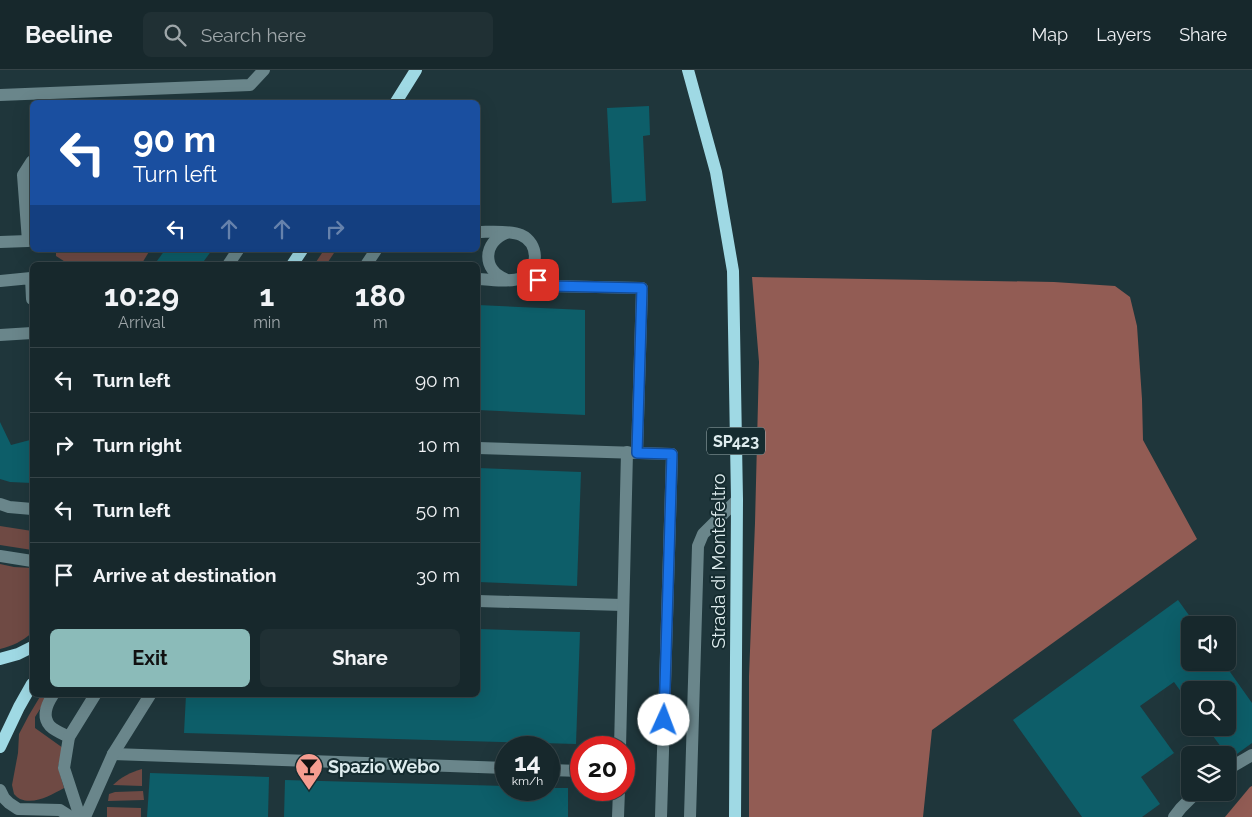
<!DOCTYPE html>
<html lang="en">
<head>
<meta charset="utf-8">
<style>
  :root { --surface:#17282c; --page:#203034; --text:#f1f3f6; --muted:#9ea6a9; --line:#364448; --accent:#8bbbb9 }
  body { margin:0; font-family:Raleway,sans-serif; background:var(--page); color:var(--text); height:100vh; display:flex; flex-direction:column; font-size:19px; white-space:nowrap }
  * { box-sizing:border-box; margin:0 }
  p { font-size:16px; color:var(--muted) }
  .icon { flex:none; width:28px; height:28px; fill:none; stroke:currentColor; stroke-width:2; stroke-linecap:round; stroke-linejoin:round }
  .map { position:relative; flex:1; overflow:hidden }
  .side { position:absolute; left:30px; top:192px; width:450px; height:435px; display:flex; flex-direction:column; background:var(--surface); border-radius:8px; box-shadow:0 5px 20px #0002,0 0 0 1px var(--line) }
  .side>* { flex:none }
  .banner { position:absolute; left:30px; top:30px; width:450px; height:152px; border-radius:8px; box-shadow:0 5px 20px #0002,0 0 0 1px var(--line); background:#1a4fa0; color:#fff; overflow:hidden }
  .buttons { position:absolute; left:1181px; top:546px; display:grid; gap:10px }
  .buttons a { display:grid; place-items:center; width:55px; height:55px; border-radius:8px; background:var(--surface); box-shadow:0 5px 20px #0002,0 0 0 1px var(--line); font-size:25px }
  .speed { position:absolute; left:495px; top:666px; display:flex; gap:10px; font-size:25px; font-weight:700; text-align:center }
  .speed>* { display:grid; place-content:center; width:65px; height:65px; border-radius:50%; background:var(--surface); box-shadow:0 5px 20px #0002,0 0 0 1px var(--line); line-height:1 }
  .speed small { font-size:12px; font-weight:400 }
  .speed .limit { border:8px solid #d22; background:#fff; color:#111 }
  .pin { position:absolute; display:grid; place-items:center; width:42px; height:42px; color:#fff; margin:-21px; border-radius:10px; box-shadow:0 2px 8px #0006 }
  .me { position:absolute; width:55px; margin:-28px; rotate:2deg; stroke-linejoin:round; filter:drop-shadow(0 0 4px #0008) }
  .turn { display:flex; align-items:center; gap:18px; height:105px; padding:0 20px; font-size:22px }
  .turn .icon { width:65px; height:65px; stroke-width:2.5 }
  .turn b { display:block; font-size:35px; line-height:42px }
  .lanes { display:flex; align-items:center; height:48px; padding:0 20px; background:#0003; justify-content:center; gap:25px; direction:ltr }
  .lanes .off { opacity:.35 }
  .eta { display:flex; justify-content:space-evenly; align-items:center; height:85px; text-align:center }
  .eta b { font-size:30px; font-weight:700; line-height:35px }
  .action { display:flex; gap:10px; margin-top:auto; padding:10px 20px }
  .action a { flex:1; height:58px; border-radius:8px; background:var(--accent); color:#111; font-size:20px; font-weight:700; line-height:58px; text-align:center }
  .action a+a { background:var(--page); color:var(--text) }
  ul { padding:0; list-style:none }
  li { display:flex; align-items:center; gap:15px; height:65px; padding:0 20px; border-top:1px solid var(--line) }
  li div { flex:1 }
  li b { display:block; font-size:19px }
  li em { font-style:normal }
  header { display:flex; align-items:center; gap:30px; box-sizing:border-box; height:70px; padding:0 25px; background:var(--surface); border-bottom:1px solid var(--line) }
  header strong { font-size:24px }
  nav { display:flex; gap:28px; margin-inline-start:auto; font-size:18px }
  .search { width:350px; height:45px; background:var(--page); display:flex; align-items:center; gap:12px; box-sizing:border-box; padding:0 18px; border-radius:8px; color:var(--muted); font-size:19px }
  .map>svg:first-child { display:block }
</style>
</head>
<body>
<header>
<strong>Beeline</strong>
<div class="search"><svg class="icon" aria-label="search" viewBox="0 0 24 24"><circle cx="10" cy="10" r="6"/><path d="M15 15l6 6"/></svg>Search here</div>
<nav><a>Map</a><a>Layers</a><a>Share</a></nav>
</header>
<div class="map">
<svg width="1252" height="747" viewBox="0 0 1252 747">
  <rect width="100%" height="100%" fill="#1f363b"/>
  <!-- green -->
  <g fill="#6f4a44">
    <polygon points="56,180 150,180 141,195 70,195 56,186"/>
    <polygon points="324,180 336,180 326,195 314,195"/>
    <polygon points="0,456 32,461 32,480 0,475"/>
    <path d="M 0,494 L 14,497 L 32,498 L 32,563 C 22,571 13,576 0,579 Z"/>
    <path d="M 41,625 L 49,625 L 35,647 L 35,658 L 63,678 L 58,697 L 64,718 C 51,725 35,735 20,729 C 18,728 16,726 14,724 L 12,715 L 18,683 L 19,664 L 29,645 Z"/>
    <path d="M 142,699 L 142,716 L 113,715 C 121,707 131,702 142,699 Z"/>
    <polygon points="143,721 144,730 108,731 109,724 115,722"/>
    <polygon points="107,737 141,738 141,747 107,747"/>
  </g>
  <!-- forest -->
  <g fill="#925c54">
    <polygon points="752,207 1054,212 1115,216 1130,227 1137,256 1142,329 1143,370 1197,469 932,660 923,747 749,747 749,606 755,453 759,292"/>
    <polygon points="1252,716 1252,747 1225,747 1250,717"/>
  </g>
  <!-- building -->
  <g fill="#0d5e69">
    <polygon points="649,36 650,65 643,66 646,131 612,133 607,38"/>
    <polygon points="165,180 212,180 201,195 154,195"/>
    <polygon points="478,235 585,240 585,345 478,340"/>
    <polygon points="0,352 11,375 30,370 32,366 32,413 10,412 0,409"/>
    <polygon points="478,398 581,402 577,516 478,512"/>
    <polygon points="1178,530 1196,555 1190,555 1190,592 1223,592 1252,633 1252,673 1230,689 1207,658 1228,658 1228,620 1190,620 1190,634 1174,612 1140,636 1174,683 1141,707 1160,734 1142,747 1082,747 1013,650"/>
    <polygon points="478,559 580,562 576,674 184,663 186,625 478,625"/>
    <polygon points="150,703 269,707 268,747 147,747"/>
    <polygon points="285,710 506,716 506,720 549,720 549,718 568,718 568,747 284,747"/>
  </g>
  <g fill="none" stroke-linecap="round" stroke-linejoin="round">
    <!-- minor -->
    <g stroke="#6a868b" stroke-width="12">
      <polyline points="0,25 250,15 264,0"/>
      <path d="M 478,162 C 489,162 510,160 521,165 C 539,173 540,200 521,208 C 510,213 489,209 478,209"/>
      <polyline points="0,172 28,171 23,105 32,91"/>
      <polyline points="228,195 238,180"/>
      <polyline points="366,195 376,180"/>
      <polyline points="527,204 549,216 642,218 637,383"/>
      <path d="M 505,209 C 482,199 483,173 506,163"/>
      <polyline points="0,211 31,208 32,229"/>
      <polyline points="0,265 32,263"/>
      <polyline points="478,378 672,384 661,747"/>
      <polyline points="0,434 9,437 32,439"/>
      <polyline points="0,486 32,491"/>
      <polyline points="478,531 623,535"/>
      <path d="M 53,625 C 47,634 41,646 50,656 C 55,661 63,664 69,667"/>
      <polyline points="620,678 627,382"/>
      <polyline points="113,684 506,698"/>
      <polyline points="1228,699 1252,685"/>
      <polyline points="549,700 581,701"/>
      <polyline points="0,720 4,728 9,733 18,739 60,740 71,747"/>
      <polyline points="80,747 64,698 69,667 95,625"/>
      <polyline points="85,747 113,684 150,625"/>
      <polyline points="618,747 619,720"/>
      <polyline points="690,747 698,476 703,464 737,430"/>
      <polyline points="1174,747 1181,738 1197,722"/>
    </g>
    <!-- major -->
    <g stroke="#9fd9e4" stroke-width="12">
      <polyline points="688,0 716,102 733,201 737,430 735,747"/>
      <polyline points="396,32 416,0"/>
      <polyline points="292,195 302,180"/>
      <polyline points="0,589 18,584 32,577"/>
      <polyline points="0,677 19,637 32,614"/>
    </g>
  </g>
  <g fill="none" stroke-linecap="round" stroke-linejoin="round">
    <defs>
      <polyline id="route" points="538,210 549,216 642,218 637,383 672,384 664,650"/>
    </defs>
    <!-- route casing -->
    <use href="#route" stroke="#114b97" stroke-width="12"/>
    <!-- route -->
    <use href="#route" stroke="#1a73e8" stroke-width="9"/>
  </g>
  <!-- icons -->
  <defs>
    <symbol id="bar-pin" viewBox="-11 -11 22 30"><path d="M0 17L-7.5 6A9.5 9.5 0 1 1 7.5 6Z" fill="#f59d90" stroke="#152c30"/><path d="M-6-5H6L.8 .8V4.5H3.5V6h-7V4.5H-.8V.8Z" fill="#111"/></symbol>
  </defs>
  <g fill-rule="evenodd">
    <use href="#bar-pin" x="293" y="681" width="32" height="43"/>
  </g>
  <g text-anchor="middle" stroke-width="4" stroke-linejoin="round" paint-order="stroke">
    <!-- shield labels -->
    <rect fill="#152c30" stroke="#a2b2b5" stroke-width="1" x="707" y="357.5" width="58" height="27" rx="4"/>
    <g font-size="16" font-weight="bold" fill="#deecee">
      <text x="736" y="377">SP423</text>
    </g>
    <!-- street labels -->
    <g font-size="18" fill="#deecee" stroke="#152c30">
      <text transform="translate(719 491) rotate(-90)" y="6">Strada di Montefeltro</text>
    </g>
    <!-- poi labels -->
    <g font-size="18" font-weight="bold" fill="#deecee" stroke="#152c30" text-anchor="start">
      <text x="328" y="703">Spazio Webo</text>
    </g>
  </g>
</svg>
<div class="buttons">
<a><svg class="icon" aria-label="sound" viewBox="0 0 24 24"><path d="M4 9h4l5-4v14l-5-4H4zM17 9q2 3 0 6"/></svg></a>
<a><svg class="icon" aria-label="search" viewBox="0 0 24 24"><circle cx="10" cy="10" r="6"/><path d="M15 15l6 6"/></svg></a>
<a><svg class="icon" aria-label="layers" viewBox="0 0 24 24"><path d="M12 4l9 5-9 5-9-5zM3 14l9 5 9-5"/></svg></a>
</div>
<div class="speed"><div>14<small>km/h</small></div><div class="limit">20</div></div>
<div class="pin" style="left:538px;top:210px;background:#d93025"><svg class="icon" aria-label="arrive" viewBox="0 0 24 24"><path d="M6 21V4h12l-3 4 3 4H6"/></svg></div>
<svg class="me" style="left:664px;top:650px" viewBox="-20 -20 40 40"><circle r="19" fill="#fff"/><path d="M0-13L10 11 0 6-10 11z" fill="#1a73e8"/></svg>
<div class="banner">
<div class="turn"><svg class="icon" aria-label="left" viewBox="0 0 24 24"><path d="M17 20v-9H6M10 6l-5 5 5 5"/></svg><div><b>90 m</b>Turn left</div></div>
<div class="lanes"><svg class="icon" aria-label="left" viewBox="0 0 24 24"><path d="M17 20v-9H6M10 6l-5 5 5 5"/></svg><svg class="icon off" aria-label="ahead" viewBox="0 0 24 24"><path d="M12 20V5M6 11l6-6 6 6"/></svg><svg class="icon off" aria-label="ahead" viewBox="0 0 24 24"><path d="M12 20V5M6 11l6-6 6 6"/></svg><svg class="icon off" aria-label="right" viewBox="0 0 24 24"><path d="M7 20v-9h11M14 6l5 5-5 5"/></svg></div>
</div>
<section class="side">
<div class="eta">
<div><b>10:29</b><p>Arrival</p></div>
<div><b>1</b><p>min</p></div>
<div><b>180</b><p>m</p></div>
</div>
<ul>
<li><svg class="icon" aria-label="left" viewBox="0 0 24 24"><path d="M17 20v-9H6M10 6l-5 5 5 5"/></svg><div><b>Turn left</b></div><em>90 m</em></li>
<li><svg class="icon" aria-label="right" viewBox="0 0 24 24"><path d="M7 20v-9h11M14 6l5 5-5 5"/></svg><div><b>Turn right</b></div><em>10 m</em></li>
<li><svg class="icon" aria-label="left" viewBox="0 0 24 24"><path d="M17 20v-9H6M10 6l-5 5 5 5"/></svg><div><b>Turn left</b></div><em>50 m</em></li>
<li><svg class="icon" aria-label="arrive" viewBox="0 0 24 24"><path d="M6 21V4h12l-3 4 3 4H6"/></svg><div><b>Arrive at destination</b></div><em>30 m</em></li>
</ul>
<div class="action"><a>Exit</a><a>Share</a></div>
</section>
</div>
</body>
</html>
